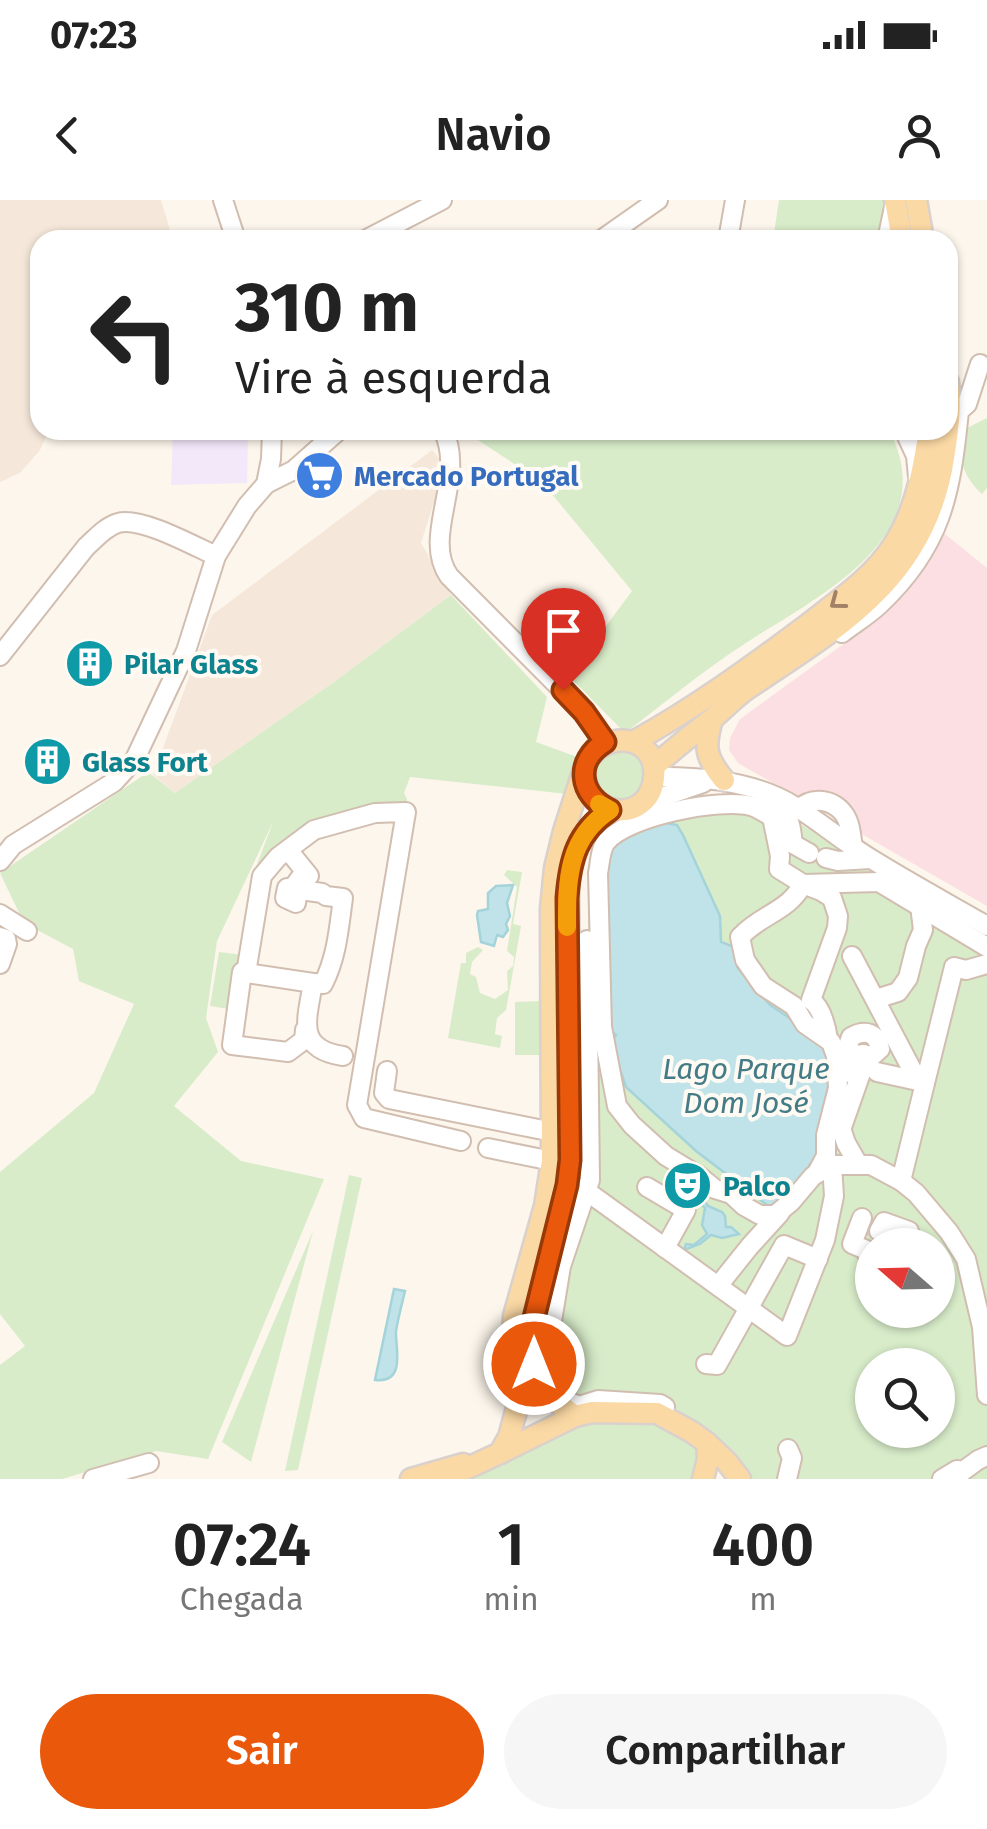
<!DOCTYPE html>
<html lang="pt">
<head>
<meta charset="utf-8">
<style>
  :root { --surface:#fff; --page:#f6f6f6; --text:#222; --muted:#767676; --accent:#ea580c }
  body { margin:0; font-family:"Fira Sans",sans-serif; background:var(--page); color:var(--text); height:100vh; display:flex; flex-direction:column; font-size:38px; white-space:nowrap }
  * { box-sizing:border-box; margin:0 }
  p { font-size:32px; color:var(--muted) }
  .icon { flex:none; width:55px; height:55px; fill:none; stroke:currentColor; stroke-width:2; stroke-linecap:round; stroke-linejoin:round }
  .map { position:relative; height:1279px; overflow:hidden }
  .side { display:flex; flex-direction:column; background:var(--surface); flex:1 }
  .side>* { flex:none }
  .top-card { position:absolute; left:30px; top:30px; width:928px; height:210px; border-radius:30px; box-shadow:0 2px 8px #0004; background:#fff; color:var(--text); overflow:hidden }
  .needle { width:65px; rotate:290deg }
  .buttons { position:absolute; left:855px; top:1028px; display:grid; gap:20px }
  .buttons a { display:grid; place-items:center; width:100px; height:100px; border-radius:50%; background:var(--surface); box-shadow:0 2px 8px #0004; font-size:50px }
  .pin { position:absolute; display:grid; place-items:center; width:85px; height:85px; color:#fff; margin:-102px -42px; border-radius:50% 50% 50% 0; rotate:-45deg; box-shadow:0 0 10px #0007 }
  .pin .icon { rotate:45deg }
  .me { position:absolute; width:110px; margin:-55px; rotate:0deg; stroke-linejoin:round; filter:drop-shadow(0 0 8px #0008) }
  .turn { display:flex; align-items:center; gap:35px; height:210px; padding:0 40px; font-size:45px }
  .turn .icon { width:130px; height:130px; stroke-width:2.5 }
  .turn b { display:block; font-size:70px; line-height:85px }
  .eta { display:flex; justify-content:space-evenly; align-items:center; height:170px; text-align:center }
  .eta b { font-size:60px; font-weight:600; line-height:70px }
  .action { display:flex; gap:20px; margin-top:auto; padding:20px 40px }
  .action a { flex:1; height:115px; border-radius:60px; background:var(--accent); color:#fff; font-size:40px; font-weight:600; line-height:115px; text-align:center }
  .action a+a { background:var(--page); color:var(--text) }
  .status { display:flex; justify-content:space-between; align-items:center; height:70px; padding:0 50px; background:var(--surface); direction:ltr }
  .status svg { height:28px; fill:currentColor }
  header { display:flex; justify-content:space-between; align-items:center; height:130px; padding:0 40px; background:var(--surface); font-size:45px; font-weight:600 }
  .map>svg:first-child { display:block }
</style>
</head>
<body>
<div class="status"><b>07:23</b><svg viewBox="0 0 49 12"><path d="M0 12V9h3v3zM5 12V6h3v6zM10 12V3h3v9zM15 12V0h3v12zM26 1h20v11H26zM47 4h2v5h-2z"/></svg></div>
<header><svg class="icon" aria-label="back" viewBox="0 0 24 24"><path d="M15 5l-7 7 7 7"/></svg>Navio<svg class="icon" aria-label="person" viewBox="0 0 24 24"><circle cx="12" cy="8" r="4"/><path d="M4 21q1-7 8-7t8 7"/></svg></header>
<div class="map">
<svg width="987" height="1279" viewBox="0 0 987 1279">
  <rect width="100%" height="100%" fill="#fdf6ec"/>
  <!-- residential -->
  <g fill="#f5e8da">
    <polygon points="0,0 161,0 173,40 40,40 40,230 49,230 40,250 20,273 0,282"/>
    <polygon points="432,250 439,258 436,296 421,343 451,395 334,482 175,593 153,575 212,415"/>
  </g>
  <!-- education -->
  <polygon fill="#f3e8fa" points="173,230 248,230 247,283 171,285"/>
  <!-- medical -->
  <polygon fill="#fbdfe3" points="941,331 987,368 987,706 738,563 729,550 730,538 740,519 881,417"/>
  <!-- green -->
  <g fill="#d8ecc9" fill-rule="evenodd">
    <polygon points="779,0 884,0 885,11 878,40 773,40"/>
    <path d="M 987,218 L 987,288 L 982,294 C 963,277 957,256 961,231 Z"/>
    <path d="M 465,230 L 889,230 C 944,335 821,395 749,441 C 706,468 666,502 625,533 L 569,476 L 632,391 L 551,293 L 513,263 L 464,231 Z"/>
    <polygon points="451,395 547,497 536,542 580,558 567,594 410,577 404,593 407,599 406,611 346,619 278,656 249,738 241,737 253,675 273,622 217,741 206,818 218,852 174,906 241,961 324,979 208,1259 156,1251 62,1279 0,1279 0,1165 25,1146 0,1114 0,972 94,893 134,804 79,781 73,749 24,723 0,673 148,572 175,593 334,482"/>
    <circle cx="620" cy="576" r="26"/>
    <path d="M 684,598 L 754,598 L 792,619 L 987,737 L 987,1279 L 752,1279 L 699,1224 L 659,1202 L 564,1198 L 547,1164 L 584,996 L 589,672 L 594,645 L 609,629 ZM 872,1045 L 938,1045 L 938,1110 L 872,1110 ZM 872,1165 L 938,1165 L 938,1230 L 872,1230 Z"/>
    <polygon points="507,670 522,672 513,724 521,726 506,810 497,818 495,834 502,836 500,848 448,838 461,763 466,763 466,753 478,747 483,750 472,762 470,774 476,777 480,793 495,799 508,790 507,771 513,766 514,757 507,751 517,687 504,675"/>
    <polygon points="219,752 244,755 235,810 210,806"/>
    <polygon points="542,801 544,855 515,855 515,802"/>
    <polygon points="349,975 362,978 298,1270 285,1271"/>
    <polygon points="313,1031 251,1262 222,1242"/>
    <polygon points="598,1216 655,1220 702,1249 699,1279 458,1279"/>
  </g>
  <!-- water -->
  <g fill="#bfe3e8" stroke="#a5d3da" stroke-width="2.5">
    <path d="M 661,622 L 677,625 L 683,635 L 720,716 L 721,742 L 742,750 L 737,767 L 770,805 L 823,840 L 834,878 L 824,927 L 817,940 L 826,955 L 810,964 C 805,983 787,997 771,1008 L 696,951 L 626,887 L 611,843 L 616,835 L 611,831 L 607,667 L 611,648 L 625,636 Z"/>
    <polygon points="513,685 507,703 510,716 506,724 508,730 503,737 497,735 494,746 481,742 477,715 478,711 488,709 488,693 496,686"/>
    <path d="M 675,986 L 700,995 L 708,1006 L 722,1012 L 725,1016 L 726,1027 L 731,1027 L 739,1034 L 722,1038 L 711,1035 L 700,1044 L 684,1050 L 686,1044 L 694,1045 L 707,1034 L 702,1025 L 705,1008 L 697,1000 C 689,999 679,1000 673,992 Z"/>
    <path d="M 394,1089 L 405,1091 C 402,1104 398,1118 396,1131 C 395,1146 407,1184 375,1180 Z"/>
  </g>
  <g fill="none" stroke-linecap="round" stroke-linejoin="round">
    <!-- minor-tunnel -->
    <polyline stroke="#dcd0c4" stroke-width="18" stroke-dasharray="18 9" stroke-linecap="butt" points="867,1025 887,1035 884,1045"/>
    <defs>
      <g id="minor">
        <polyline points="223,0 236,40"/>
        <polyline points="365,40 442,0"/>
        <polyline points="601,40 658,0"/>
        <polyline points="728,40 735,0"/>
        <polyline points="887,40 894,7"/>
        <path d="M 443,230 C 467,278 421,336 449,376 L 584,512 L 605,542"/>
        <polyline points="904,230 916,256 918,277"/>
        <polyline points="266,284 294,270 339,230"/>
        <path d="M 842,433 C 855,423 867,416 879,405 C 942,346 951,293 959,211 L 967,204 L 980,164"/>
        <path d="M 0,456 L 86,347 C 96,338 105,327 118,323 C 140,316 194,346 216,356"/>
        <path d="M 655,577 C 703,576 755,581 796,607 C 823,624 846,644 873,660 C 910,683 949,704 987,726"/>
        <path d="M 764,602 C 790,617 789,613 793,644 L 809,653"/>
        <polyline points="639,605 703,583"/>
        <path d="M 799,609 C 812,596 833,599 844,614 C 851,623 851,637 853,647"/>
        <polyline points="288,650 309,676 300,678 292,689"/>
        <polyline points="826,658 838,661 870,659"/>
        <polyline points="0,661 13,645 114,582 135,559 186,451 216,356 247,306 266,284 271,259 272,230"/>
        <path d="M 298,690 L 296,703 L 285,698 L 287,688 L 322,693 L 326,696 L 343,698 C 339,727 337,757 323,784 L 313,783"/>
        <polyline points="0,714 27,731"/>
        <polyline points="0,737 6,739 7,744 0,764"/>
        <polyline points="587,740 590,980 561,1066 545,1164 563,1199 579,1206 598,1200 660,1204 665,1207"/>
        <path d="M 987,747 L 879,682 L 803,684 L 779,669 L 780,656 L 772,617 C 765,613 758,608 751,606 C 720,598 627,616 606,642 C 600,650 600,664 598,673 L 602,827 L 617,906 L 632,925 L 666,956 L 699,976 L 715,989 L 731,994 L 744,1006 L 760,1015 L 775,1015 L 791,1002 L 813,976 L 832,965 L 871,965 L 901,981 L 916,993 L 949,1032 L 966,1059 L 982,1127 L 987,1195"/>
        <polyline points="852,756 918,881 925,883 901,981"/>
        <path d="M 246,773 L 313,783 C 307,819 295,849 343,856"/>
        <polyline points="876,799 898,792 908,778 916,746 923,730 920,706"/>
        <polyline points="305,830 304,840 288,852 232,845 242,772 246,773 262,676 278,657 314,630 375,613 406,612 357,905 364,918 461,941"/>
        <path d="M 837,868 L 844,857 L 851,837 C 865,829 877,832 880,849 L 871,857 L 864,854 L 844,857"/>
        <polyline points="387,871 384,893 389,899 553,932"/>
        <polyline points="837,872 854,873 862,870 842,927"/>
        <polyline points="877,872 918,881"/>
        <polyline points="925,883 954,767 966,770 987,764"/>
        <polyline points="838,919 846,943 858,964"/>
        <polyline points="488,948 552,961"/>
        <path d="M 817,973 L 826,956 L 826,935 L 838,888 L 836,856 L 831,842 L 805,824 L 794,806 L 763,786 L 745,760 L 740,737 C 761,714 788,712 803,684 L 821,691 L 832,698 L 838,716 L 837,728 L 811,800 C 822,808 826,826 828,839"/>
        <polyline points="647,987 686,1010 665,1048"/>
        <polyline points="578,988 585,990 787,1136 825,1040 834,996 832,965"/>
        <polyline points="862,1018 852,1044 869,1051 867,1054 872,1057"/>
        <polyline points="879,1031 884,1022 909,1031 904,1045"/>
        <polyline points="718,1086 750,1046 780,1013"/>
        <polyline points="706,1164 717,1165 784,1045 818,1059"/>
        <polyline points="93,1279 149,1263"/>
        <polyline points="787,1279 792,1258 788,1249"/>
        <polyline points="942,1279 957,1270 963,1271 978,1260 987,1256"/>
      </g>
      <g id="major">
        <polyline points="895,0 902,40"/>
        <polyline points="916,0 923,40"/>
        <path d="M 712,519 C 704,547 705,557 724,580"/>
        <path d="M 633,542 C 695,508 754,465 810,423 C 840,399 872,378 893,346 C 916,311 923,270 929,230"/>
        <path d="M 654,567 C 673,549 693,534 713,518 C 725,508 735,497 748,488 C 840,427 926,378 944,258 C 948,232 952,207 948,182"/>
        <path d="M 575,1216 C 537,1191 530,1162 534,1118 L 567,985 L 570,960 L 568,679 C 576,646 582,629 611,609"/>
        <polyline points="500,1253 575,1216 592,1212 657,1213 692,1232 707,1243 726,1261 740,1279"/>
        <polyline points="411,1279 463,1264"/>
        <path d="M 450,1279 L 457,1273 L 500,1253 L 509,1237 L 520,1197 L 513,1136 L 514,1116 L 545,1006 L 552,961 L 551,709 L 555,668 L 564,631 L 586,563 C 605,527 659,536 654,578 C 650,622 589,622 584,573"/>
        <polyline points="703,1279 708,1259 707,1243"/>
      </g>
    </defs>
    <!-- minor casing -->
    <use href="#minor" stroke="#d1beb0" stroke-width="22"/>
    <!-- major casing -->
    <use href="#major" stroke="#dad1cd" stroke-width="25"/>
    <!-- minor -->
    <use href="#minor" stroke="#fff" stroke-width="18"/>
    <!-- major -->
    <use href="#major" stroke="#fbd9a5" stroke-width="20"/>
  </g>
  <!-- one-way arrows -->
  <defs><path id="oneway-chevron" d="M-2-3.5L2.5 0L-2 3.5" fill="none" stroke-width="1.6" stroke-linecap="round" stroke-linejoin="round" transform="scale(2.5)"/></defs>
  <use stroke="#a18267" href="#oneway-chevron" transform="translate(837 402) rotate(143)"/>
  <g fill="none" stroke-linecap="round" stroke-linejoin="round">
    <defs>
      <path id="route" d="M 534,1164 L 532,1137 L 534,1118 L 567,985 L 570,960 L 567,698 C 570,659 577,632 610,610 C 579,595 574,561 605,542 L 584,512 L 563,490"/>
    </defs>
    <!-- route casing -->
    <use href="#route" stroke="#983908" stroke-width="25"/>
    <!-- route -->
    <use href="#route" stroke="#ea580c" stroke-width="18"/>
    <!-- slow -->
    <path stroke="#f59e0b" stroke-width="18" d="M 567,727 C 567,680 567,638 610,610 L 599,604"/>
  </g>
  <!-- icons -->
  <defs>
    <symbol id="supermarket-disc" viewBox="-11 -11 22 22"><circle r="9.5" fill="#3f7fe0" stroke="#fffaf3"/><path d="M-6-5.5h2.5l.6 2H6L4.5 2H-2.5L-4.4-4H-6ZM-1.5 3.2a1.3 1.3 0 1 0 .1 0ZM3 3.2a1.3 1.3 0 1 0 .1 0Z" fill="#fff"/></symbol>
    <symbol id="building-disc" viewBox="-11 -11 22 22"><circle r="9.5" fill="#0f9aa8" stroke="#fffaf3"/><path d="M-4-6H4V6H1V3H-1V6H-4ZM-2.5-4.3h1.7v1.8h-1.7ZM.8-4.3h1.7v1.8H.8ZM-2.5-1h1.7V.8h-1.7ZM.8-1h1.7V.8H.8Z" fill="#fff"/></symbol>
    <symbol id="theatre-disc" viewBox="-11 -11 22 22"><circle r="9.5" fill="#0f9aa8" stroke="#fffaf3"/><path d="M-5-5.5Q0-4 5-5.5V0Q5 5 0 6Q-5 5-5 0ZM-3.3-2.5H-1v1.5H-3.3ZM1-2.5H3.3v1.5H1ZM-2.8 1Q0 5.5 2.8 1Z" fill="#fff"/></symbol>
  </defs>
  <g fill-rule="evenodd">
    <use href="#supermarket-disc" x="292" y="248" width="55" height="55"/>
    <use href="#building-disc" x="62" y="436" width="55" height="55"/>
    <use href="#building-disc" x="20" y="534" width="55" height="55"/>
    <use href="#theatre-disc" x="660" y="958" width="55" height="55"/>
  </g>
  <g text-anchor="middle" stroke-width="8" stroke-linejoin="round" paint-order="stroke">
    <!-- shop labels -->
    <g font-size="28" font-weight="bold" fill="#366cbe" stroke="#fffaf3" text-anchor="start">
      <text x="354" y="286">Mercado Portugal</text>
    </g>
    <!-- culture labels -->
    <g font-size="28" font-weight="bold" fill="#0d838f" stroke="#fffaf3" text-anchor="start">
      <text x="124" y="474">Pilar Glass</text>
      <text x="82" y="572">Glass Fort</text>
      <text x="723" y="996">Palco</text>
    </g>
    <!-- water labels -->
    <g font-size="30" font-style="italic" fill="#437c86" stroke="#fffaf3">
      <text x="746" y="879">Lago Parque<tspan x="746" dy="34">Dom José</tspan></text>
    </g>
  </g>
</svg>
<div class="buttons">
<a><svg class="needle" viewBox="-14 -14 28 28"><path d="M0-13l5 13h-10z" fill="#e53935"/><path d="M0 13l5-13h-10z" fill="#767676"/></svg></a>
<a><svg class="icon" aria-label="search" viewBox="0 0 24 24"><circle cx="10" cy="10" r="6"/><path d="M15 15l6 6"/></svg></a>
</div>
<div class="pin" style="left:563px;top:490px;background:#d93025"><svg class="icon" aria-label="arrive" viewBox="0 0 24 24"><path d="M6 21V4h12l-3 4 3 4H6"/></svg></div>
<svg class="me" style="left:534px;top:1164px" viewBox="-20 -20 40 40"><circle r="17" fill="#ea580c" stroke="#fff" stroke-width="3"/><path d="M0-11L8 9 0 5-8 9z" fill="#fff"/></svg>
<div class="top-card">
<div class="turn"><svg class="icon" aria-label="left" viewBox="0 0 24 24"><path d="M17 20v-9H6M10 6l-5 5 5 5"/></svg><div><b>310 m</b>Vire à esquerda</div></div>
</div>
</div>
<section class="side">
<div class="eta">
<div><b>07:24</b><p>Chegada</p></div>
<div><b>1</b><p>min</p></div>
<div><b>400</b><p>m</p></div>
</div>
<div class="action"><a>Sair</a><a>Compartilhar</a></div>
</section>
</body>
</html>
